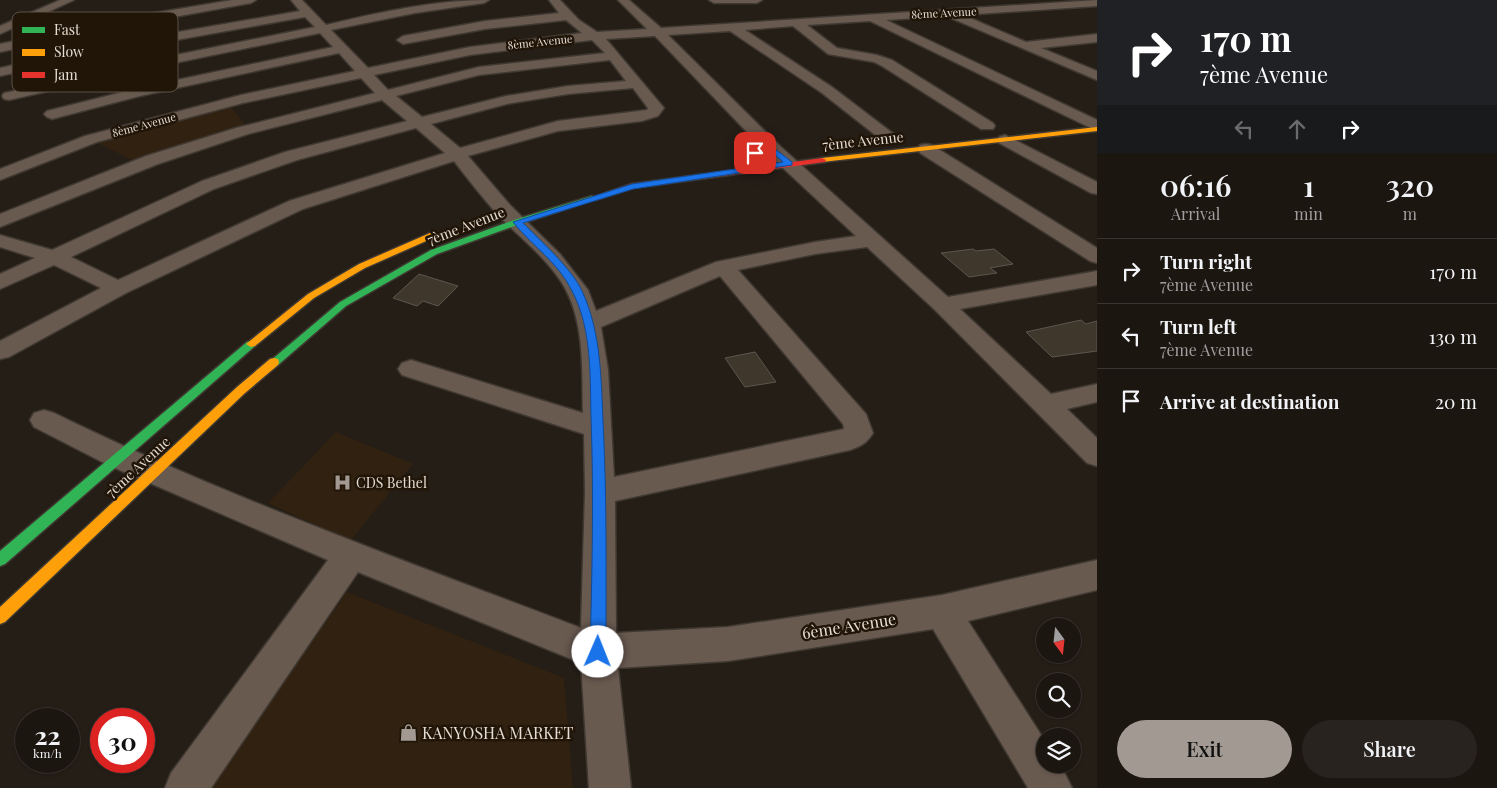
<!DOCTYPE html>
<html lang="en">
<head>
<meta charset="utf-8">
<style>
  :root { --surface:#1c1611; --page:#29231f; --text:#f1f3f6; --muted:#a09f9f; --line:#3a3531; --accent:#a29a92 }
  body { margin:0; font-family:"Playfair Display",serif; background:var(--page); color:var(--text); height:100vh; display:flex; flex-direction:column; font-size:19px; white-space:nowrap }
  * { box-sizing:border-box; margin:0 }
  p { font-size:16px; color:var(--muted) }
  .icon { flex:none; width:28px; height:28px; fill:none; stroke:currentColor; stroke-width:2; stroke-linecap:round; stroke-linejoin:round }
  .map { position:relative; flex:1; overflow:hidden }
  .details { display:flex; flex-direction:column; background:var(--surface); width:400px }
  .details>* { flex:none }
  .banner { background:#202124; color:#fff; overflow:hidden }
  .needle { width:32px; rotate:165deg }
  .tools { position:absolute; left:1036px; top:618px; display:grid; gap:10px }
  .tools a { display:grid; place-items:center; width:45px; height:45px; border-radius:50%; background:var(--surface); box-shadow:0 1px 4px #0004,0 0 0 1px var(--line); font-size:25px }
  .speed { position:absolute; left:15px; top:708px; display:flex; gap:10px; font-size:25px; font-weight:700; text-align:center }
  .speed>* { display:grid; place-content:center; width:65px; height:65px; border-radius:50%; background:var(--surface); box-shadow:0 1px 4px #0004,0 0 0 1px var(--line); line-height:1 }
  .speed small { font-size:12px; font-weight:400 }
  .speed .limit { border:8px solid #d22; background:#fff; color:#111 }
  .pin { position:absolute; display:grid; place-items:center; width:42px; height:42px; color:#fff; margin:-21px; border-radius:10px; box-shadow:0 2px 8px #0006 }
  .me { position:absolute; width:55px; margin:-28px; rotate:1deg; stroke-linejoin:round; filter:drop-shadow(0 0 4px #0008) }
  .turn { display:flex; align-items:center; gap:18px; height:105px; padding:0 20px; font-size:22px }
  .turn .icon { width:65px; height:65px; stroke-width:2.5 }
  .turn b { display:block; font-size:35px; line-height:42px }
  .lanes { display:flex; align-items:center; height:48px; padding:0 20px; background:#0003; justify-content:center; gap:25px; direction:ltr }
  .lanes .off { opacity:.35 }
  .eta { display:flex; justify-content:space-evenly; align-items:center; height:85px; text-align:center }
  .eta b { font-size:30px; font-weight:600; line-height:35px }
  .button { display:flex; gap:10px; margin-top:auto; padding:10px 20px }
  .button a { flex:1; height:58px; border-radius:30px; background:var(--accent); color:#111; font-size:20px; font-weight:600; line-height:58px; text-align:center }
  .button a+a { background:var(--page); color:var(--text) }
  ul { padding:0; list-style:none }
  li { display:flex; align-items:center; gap:15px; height:65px; padding:0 20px; border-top:1px solid var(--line) }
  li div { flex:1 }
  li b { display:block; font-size:19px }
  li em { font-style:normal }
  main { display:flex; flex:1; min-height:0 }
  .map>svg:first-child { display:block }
</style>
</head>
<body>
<main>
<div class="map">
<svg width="1097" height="788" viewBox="0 0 1097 788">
  <rect width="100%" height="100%" fill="#251e17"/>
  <!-- built -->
  <g fill="#312110">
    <polygon points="230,106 246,126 136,162 98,143"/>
    <polygon points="336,432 413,464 350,541 268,503"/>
    <polygon points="347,592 564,678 573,788 210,788"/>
  </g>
  <!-- building -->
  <g fill="#40372c" stroke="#5c564f">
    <polygon points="973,249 976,251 994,249 1013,264 990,268 997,273 969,277 941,253"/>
    <polygon points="419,274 458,286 438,306 423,301 417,306 393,298"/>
    <polygon points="1081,320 1086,324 1097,321 1097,351 1052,357 1026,332"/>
    <polygon points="755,352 776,382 745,387 725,358"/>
  </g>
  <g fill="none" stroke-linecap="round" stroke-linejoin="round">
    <defs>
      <polygon id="lane" points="107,13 118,17 121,24 117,24 114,19 107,17 34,31 31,29"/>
      <g id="street">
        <polygon points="60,0 74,0 0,34 0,26"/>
        <polygon points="232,0 256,0 251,3 119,27 0,52 0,44 119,19"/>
        <path d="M 291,0 L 302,0 L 326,25 C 380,12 434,0 489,0 L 484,3 L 415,13 L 331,30 L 368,68 L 470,47 L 582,33 L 566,20 L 485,29 L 403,44 L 397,40 L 403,36 L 485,21 L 559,13 L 549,0 L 560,0 L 579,20 L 597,32 L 647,29 L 618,0 L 629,0 L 661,28 L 1097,0 L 1097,6 L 963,15 L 1026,42 L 1097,34 L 1097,42 L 1041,48 L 1097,71 L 1097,80 L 951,18 L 949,16 L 886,20 L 1097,120 L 1097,131 L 870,21 L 807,25 L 837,48 L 877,55 L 892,60 L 993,123 L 995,126 L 993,129 L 981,129 L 882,66 L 874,62 L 828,54 L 793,26 L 745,30 L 832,87 L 895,135 L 897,138 L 895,141 L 883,141 L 822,93 L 730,31 L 668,35 L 781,147 L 948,297 L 1097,271 L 1097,285 L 960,309 L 1051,394 L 1097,384 L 1097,402 L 1067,409 L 1097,438 L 1097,466 L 1087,463 L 935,310 L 867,247 L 815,254 L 738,270 L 866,414 L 873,433 C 867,443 861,446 850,450 L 615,501 L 616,633 L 728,627 L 942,595 L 1097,560 L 1097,590 L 968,621 L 1045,741 L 1045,764 L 1060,764 L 1072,788 L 1028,788 L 933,629 L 728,661 L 618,668 L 631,788 L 589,788 L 581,663 L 358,572 L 211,788 L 165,788 L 171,773 L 328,560 L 108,465 L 34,427 L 30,420 L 34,413 L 44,410 L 54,413 C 224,496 403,560 581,628 L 585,492 L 584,434 L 402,375 L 398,369 L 402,363 L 411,360 L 583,413 C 582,374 585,326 566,290 C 550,260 520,238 497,214 C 482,197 468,179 454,161 L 303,209 L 126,293 L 9,357 L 0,359 L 0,341 L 101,288 L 54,265 L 0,289 L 0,274 L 35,258 L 0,247 L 0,235 L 52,250 L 202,181 L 285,152 L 407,121 L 382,100 L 248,134 L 158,164 L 0,227 L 0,214 L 146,156 L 236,128 L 375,93 L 361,78 L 243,103 L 97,142 L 0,180 L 0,169 L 85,136 L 241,95 L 355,71 L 339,53 L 140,96 L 52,119 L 47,117 L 44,114 L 47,111 L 139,88 L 333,47 L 320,33 L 136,71 L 9,100 L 4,99 L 2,96 L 4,93 L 9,92 L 136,63 L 315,27 L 305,17 L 109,52 L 0,76 L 0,68 L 109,44 L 300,11 ZM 655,36 L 769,155 L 856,236 L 815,242 L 716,262 L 596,311 L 588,290 L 560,254 L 510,205 L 468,156 L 558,131 L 642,121 L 658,116 L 664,108 L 606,39 ZM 592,40 L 605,53 L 479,67 L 388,90 L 374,75 L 470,55 ZM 610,60 L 626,81 L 568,86 L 506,96 L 422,117 L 396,96 L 479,75 ZM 633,88 L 648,108 L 647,110 L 558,121 L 460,148 L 431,124 L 507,104 L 568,94 ZM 416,128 L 445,153 L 289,201 L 118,280 L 71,257 L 214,189 L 297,160 ZM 720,276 L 843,424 L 844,429 L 614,477 L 608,370 L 601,327 Z"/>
        <polygon points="709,0 762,0 757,3 714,3"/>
        <polygon points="1005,135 1097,182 1097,194 1091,193 999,143 997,140 999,137"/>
        <polygon points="926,144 932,145 1097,248 1097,263 1090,261 920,153 918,149 920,145"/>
      </g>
      <g id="fast">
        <polygon points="592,196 599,198 520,224 437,254 346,306 278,365 270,365 269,362 340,302 431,250 514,220"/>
        <polygon points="251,341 256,344 255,346 5,564 0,566 0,551 247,342"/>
      </g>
      <g id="slow">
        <polygon points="1097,127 1097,131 822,162 818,160 822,158"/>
        <polygon points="430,233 433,234 433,238 365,268 314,298 255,346 251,347 246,344 308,294 359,264"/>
        <polygon points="274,358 278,359 279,362 278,365 245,393 5,622 0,624 0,607 237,387 270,359"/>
      </g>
      <polygon id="jam" points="822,158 826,160 825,162 633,188 595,200 591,198 632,184"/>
    </defs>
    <!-- lane casing -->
    <use href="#lane" stroke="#3f3932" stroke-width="2"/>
    <!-- street casing -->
    <use href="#street" stroke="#3f3932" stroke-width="3"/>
    <!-- fast casing -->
    <use href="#fast" stroke="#3f3932" stroke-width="3"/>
    <!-- slow casing -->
    <use href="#slow" stroke="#3f3932" stroke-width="3"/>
    <!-- jam casing -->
    <use href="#jam" stroke="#3f3932" stroke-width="3"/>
    <!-- lane -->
    <use href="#lane" fill="#695a50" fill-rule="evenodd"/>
    <!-- street -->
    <use href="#street" fill="#695a50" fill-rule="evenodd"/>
    <!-- fast -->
    <use href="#fast" fill="#30b455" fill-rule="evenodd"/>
    <!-- slow -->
    <use href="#slow" fill="#ff9f0a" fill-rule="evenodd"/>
    <!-- jam -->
    <use href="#jam" fill="#e5322d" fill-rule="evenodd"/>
  </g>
  <!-- route -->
  <path fill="#1a73e8" stroke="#114b97" d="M 775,149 L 792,162 L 792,165 L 633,189 L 523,223 C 540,240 572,269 582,291 C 601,332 601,377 603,421 C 607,498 606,575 606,652 L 604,657 L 598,660 L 592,657 L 590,652 C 592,574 594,495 591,417 C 590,376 592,328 572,291 C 559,263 531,245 513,222 L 632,184 L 783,162 L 773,153 L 755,155 L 751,153 Z"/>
  <!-- icons -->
  <defs>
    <symbol id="hospital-bare" viewBox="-9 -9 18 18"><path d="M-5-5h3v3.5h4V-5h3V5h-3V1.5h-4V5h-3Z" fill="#a29a92" stroke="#211508" stroke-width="2.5" paint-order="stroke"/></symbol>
    <symbol id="shop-bare" viewBox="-9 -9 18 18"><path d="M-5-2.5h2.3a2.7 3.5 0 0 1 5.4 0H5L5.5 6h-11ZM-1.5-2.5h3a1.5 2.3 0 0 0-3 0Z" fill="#a29a92" stroke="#211508" stroke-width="2.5" paint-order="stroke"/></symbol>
  </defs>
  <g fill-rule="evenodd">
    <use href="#hospital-bare" x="330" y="470" width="25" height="25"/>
    <use href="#shop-bare" x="396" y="720" width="25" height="25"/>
  </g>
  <g text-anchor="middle" stroke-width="5" stroke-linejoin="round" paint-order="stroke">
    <!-- far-street labels -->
    <g font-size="11" fill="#e6ddd4" stroke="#211508">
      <text transform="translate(944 13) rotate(-3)" y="4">8ème Avenue</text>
      <text transform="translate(540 42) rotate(-6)" y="4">8ème Avenue</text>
      <text transform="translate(144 125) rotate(-15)" y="4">8ème Avenue</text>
    </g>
    <!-- street labels -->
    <g font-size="14" fill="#e6ddd4" stroke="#211508">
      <text transform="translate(863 141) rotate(-6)" y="5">7ème Avenue</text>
      <text transform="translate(466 226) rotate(-21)" y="5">7ème Avenue</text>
      <text transform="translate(138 467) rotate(-43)" y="5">7ème Avenue</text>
    </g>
    <!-- poi labels -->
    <g font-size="14" fill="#e6ddd4" stroke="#211508" text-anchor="start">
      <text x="356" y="488">CDS Bethel</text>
    </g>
    <!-- near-street labels -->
    <g font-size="16" fill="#e6ddd4" stroke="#211508">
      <text transform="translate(849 626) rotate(-9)" y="6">6ème Avenue</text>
    </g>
    <!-- near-poi labels -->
    <g font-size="16" fill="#e6ddd4" stroke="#211508" text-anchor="start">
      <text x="422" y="739">KANYOSHA MARKET</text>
    </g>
  </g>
  <!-- legend -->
  <rect x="12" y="12" width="166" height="80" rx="8" fill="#211508" stroke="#5c5145" stroke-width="1"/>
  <rect x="22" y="27" width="23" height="6" fill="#30b455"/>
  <rect x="22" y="49" width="23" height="7" fill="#ff9f0a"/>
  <rect x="22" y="72" width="23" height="6" fill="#e5322d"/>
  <g font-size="14" fill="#e6ddd4">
    <text x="54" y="35">Fast</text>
    <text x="54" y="57">Slow</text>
    <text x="54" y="80">Jam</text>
  </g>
</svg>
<div class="tools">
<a><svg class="needle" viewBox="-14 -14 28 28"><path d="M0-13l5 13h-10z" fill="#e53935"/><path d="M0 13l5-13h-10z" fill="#a09f9f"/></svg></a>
<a><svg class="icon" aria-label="search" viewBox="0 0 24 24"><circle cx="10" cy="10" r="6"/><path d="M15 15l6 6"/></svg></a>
<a><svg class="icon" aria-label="layers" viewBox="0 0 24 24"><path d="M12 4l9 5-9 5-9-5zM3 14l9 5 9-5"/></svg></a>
</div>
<div class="speed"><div>22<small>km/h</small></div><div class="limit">30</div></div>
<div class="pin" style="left:755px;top:153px;background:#d93025"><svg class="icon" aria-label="arrive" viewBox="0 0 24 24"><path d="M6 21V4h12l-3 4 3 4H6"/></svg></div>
<svg class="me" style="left:598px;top:652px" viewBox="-20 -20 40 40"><circle r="19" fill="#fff"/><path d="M0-13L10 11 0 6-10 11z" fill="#1a73e8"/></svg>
</div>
<section class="details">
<div class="banner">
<div class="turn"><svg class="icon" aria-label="right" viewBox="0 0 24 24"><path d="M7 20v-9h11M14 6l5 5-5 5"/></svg><div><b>170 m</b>7ème Avenue</div></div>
<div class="lanes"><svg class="icon off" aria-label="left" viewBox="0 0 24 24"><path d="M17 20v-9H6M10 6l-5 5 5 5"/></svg><svg class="icon off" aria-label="ahead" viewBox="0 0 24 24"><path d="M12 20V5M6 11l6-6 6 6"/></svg><svg class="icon" aria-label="right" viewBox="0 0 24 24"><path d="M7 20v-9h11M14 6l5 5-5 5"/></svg></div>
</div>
<div class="eta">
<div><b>06:16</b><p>Arrival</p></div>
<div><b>1</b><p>min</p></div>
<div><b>320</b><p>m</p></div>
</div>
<ul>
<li><svg class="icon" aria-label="right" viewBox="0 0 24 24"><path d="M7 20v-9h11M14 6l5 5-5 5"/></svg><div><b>Turn right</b><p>7ème Avenue</p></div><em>170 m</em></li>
<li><svg class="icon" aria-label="left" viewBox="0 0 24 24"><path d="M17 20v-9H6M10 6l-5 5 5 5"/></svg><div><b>Turn left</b><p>7ème Avenue</p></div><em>130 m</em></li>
<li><svg class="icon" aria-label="arrive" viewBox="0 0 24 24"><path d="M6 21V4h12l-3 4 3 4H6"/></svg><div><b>Arrive at destination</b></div><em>20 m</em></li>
</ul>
<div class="button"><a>Exit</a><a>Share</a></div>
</section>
</main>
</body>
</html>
